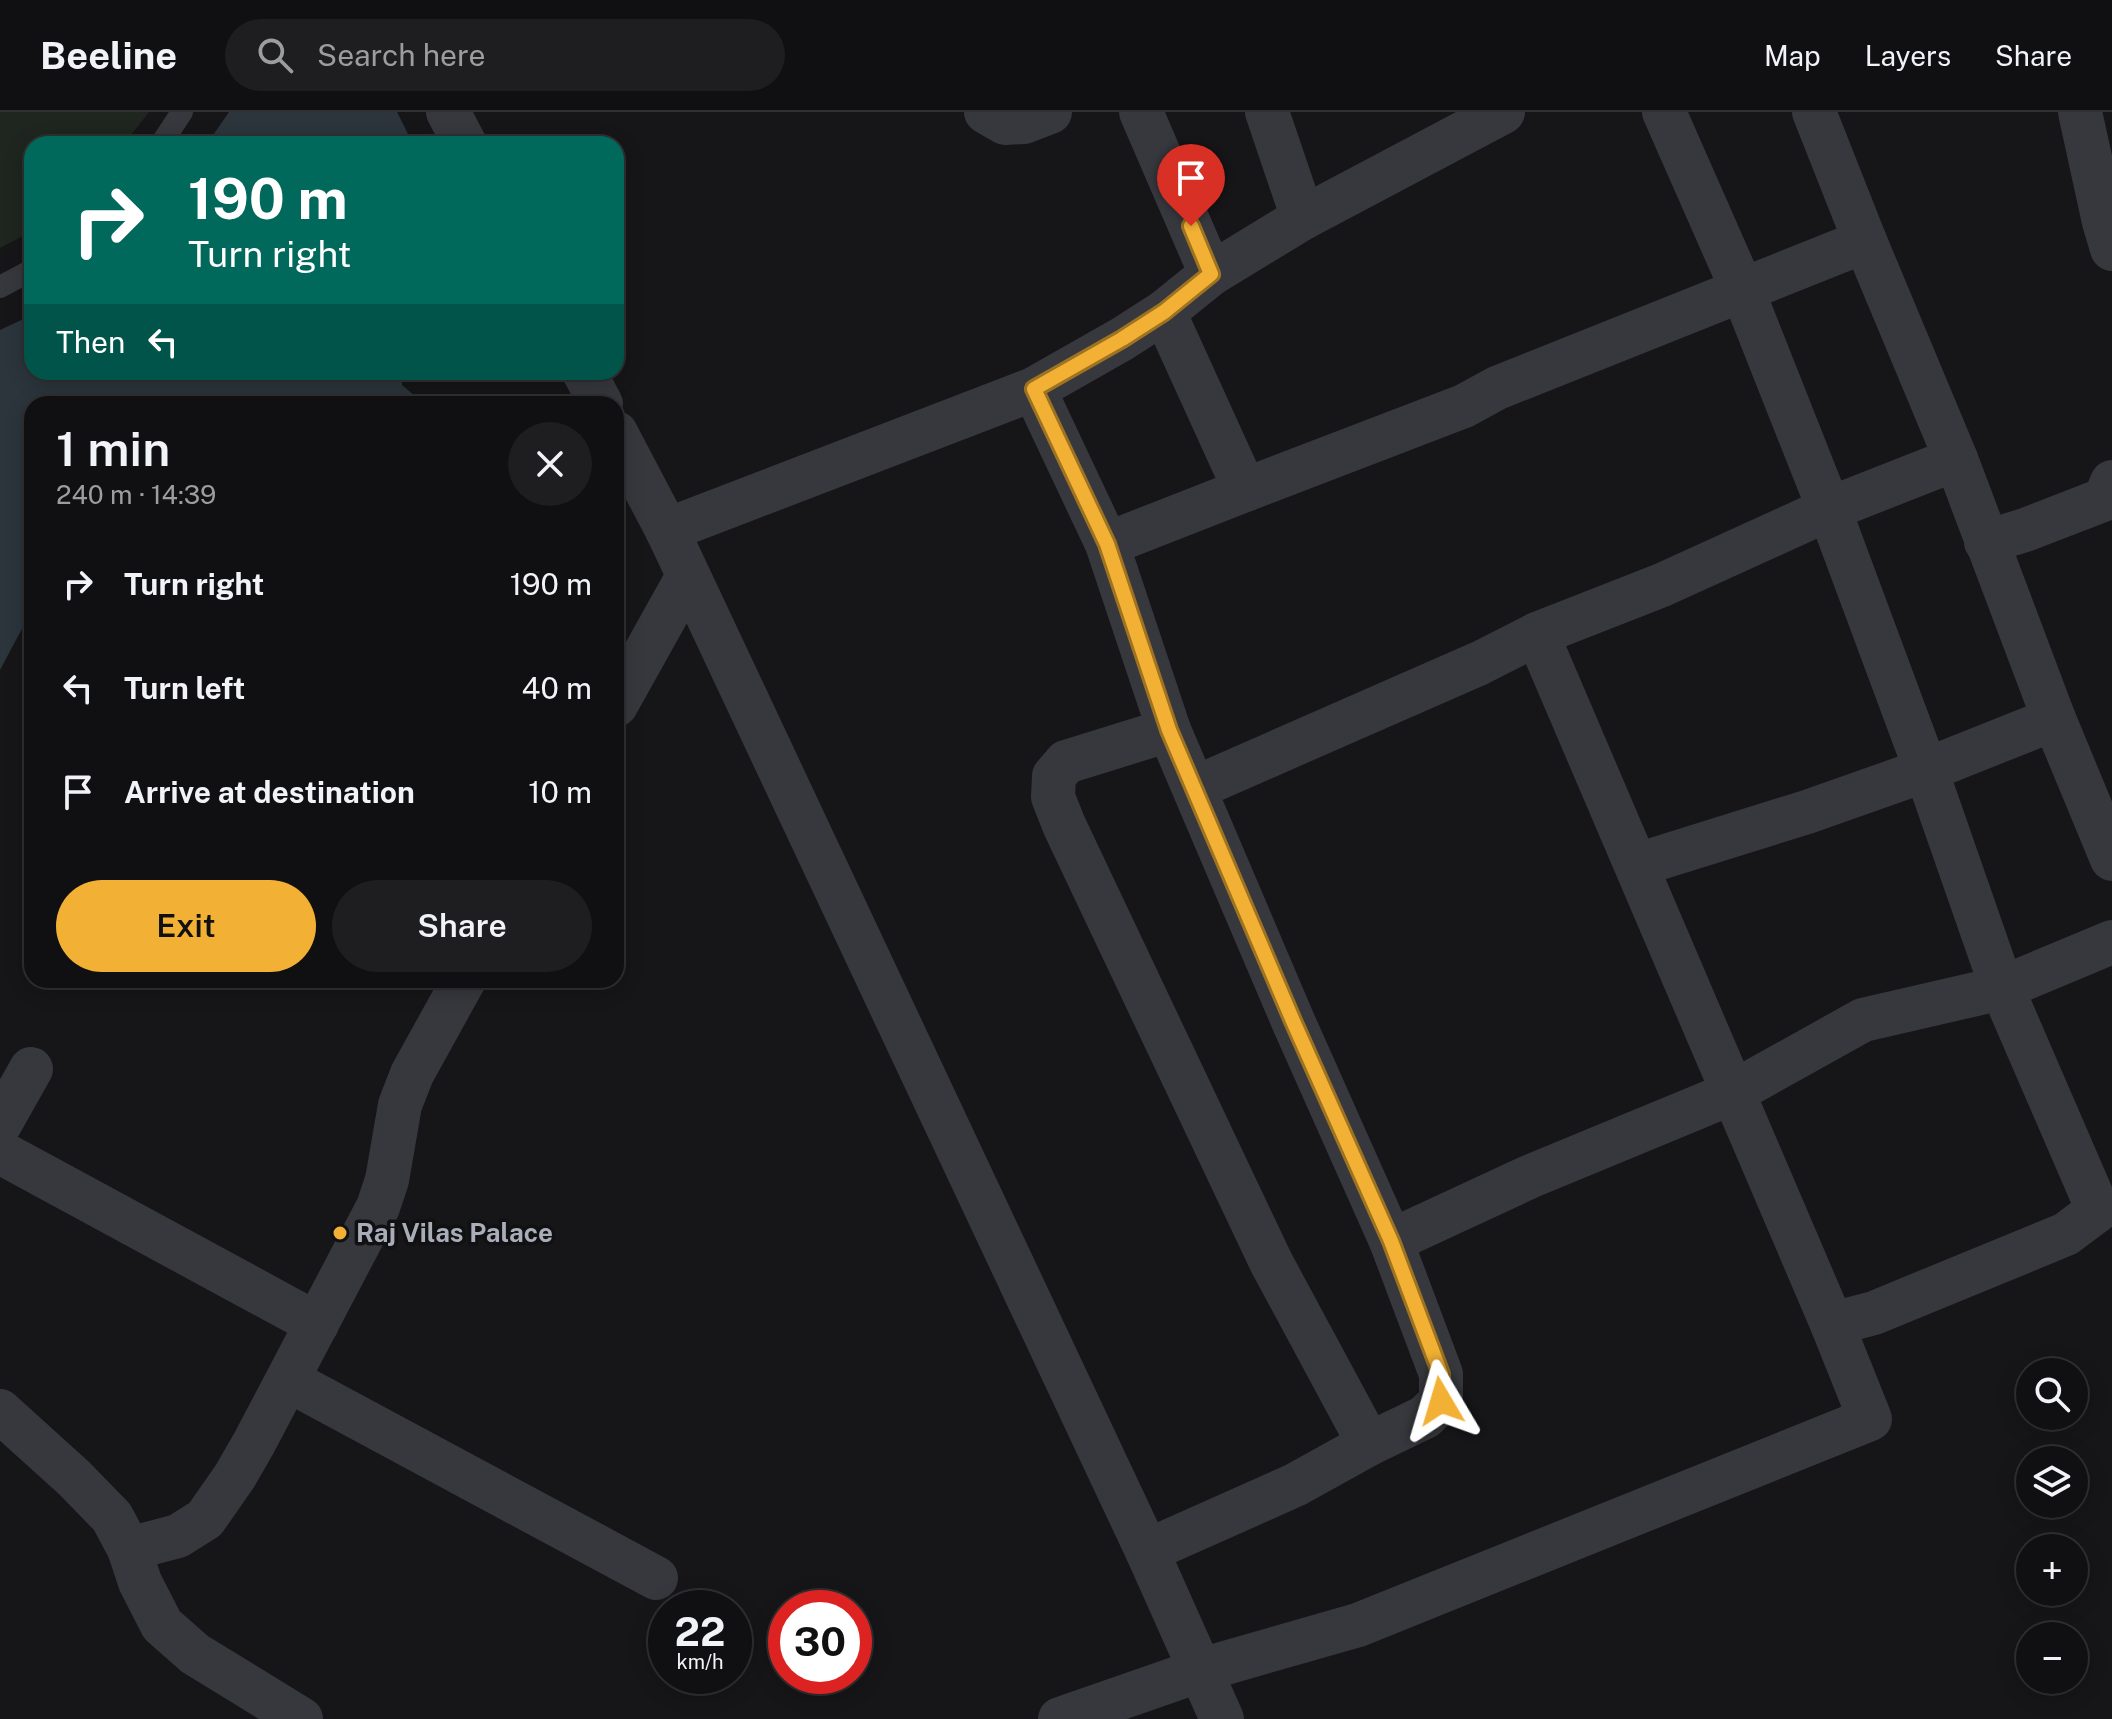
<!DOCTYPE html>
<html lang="en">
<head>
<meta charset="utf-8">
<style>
  :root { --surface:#101012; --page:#1e1e20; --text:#f1f3f6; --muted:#9c9d9f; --line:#303032; --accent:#f2b134 }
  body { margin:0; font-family:"Public Sans",sans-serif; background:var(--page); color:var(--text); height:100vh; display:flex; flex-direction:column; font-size:30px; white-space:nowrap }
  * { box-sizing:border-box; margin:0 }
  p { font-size:26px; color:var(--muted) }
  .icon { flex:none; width:44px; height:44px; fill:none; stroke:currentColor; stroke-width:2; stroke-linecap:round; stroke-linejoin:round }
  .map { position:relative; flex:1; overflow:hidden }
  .side { position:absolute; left:24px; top:284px; width:600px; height:592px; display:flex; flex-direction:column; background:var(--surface); border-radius:24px; box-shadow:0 4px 20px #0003,0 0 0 2px var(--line) }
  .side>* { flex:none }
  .top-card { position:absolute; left:24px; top:24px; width:600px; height:244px; border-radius:24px; box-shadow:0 4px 20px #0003,0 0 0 2px var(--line); background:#00695c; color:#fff; overflow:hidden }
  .tools { position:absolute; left:2016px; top:1246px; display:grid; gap:16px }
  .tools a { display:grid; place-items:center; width:72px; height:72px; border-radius:50%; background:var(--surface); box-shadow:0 4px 20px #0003,0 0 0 2px var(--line); font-size:40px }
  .speed { position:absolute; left:648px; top:1478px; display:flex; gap:16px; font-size:40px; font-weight:700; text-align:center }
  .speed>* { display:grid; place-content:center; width:104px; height:104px; border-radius:50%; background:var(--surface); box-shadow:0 4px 20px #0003,0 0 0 2px var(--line); line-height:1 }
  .speed small { font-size:20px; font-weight:400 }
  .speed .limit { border:12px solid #d22; background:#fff; color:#111 }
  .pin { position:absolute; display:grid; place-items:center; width:68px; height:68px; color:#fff; margin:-82px -34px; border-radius:50% 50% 50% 0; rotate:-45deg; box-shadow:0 0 8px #0007 }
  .pin .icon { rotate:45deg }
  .me { position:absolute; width:88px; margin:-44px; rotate:353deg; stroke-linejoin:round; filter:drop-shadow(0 0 6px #0008) }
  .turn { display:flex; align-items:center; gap:28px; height:168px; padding:0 32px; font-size:36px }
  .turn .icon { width:104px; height:104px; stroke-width:2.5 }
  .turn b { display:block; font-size:56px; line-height:68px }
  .then { display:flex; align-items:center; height:76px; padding:0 32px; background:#0003; gap:16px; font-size:30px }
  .round { display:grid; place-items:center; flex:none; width:84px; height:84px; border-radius:42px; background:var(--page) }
  .overview { display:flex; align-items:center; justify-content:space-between; height:136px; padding:0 32px }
  h1 { font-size:48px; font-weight:600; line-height:60px }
  .primary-button { display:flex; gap:16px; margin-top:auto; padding:16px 32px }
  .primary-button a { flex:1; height:92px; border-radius:48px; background:var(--accent); color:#111; font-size:32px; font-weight:600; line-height:92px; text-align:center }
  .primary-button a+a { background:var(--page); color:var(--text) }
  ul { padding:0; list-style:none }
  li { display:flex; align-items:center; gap:24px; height:104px; padding:0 32px }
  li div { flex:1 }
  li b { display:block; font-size:30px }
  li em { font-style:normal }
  header { display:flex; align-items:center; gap:48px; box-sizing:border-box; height:112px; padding:0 40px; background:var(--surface); border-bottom:2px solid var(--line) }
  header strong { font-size:38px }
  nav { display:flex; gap:44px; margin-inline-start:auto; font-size:28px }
  .search { width:560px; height:72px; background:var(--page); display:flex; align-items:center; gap:20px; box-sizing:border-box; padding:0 28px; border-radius:44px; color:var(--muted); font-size:30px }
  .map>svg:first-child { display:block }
</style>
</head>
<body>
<header>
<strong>Beeline</strong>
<div class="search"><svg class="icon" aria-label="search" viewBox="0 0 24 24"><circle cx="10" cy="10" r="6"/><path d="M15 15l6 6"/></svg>Search here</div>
<nav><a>Map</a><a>Layers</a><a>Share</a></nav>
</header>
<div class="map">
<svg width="2112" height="1607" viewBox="0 0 2112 1607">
  <rect width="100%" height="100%" fill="#161618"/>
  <!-- green -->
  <polygon fill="#1e261f" points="0,0 149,0 124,32 32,32 32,119 0,136"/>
  <!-- water -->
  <g fill="#2c353c">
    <polygon points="229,0 397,0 413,32 207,32"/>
    <polygon points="32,203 32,260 402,260 402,273 424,292 32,292 32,498 0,558 0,218"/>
  </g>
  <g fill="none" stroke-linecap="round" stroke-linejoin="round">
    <!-- service -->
    <g stroke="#37383d" stroke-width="22">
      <polyline points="161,32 182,0"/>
      <polyline points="0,175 32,158"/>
    </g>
    <!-- minor -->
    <g stroke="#37383d" stroke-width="44">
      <polyline points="448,0 465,32"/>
      <polyline points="986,0 1005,11 1024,10 1050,0"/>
      <polyline points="1141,0 1211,162"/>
      <polyline points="1267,0 1303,106"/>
      <polyline points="1664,0 1742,177 1829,397 1926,658 2002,876 2098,1098 2066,1122 1874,1201 1832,1212 1537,522 1662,473 1829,397 1956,347 2054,607 2112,747"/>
      <polyline points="1814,0 1865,129"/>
      <polyline points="2080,0 2104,110 2112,137"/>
      <polyline points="1164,200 1245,378 1464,294 1497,276 1865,129 1956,347"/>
      <polyline points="584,260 601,292"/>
      <polyline points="1034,277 1107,432"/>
      <polyline points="616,321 667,418 1147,1439 1222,1607"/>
      <polyline points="667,418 1034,277 1122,227 1164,200 1211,162 1303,106 1503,0"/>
      <polyline points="1986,430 2025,418 2105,387 2112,370"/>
      <polyline points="616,593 688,464"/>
      <polyline points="1169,618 1066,650 1054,664 1053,685 1064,713 1271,1150 1369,1332"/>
      <polyline points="1195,676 1480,551 1537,522"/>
      <polyline points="1637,753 1807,700 1926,658 2054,607"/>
      <polyline points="0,1012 31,957"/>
      <polyline points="0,1040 317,1212"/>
      <polyline points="1391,1129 1529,1065 1732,981 1863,908 2002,876 2112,830"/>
      <polyline points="288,1268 656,1466"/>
      <polyline points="0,1299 74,1366 112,1405 129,1437 140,1470 162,1513 195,1542 301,1607"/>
      <polyline points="129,1437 178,1424 205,1407 235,1364 254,1331 378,1095 387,1068 400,993 412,962 464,868"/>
      <polyline points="1147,1439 1295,1373 1369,1332 1425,1305 1441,1289 1441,1262 1391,1129 1293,909 1169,618 1107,432 1245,378"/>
      <polyline points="1060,1607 1201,1558 1358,1513 1870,1307 1832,1212"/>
    </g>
  </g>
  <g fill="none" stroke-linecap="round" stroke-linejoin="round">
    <defs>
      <polyline id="route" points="1191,114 1211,162 1164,200 1122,227 1034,277 1107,432 1169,618 1293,909 1391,1129 1441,1262 1441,1289"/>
    </defs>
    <!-- route casing -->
    <use href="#route" stroke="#9d7322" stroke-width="20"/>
    <!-- route -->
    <use href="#route" stroke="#f2b134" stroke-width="14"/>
  </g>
  <!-- markers -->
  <circle fill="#f2b134" stroke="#111113" stroke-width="3" cx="340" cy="1121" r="8"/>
  <g text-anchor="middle" stroke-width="7" stroke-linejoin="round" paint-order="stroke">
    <!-- poi labels -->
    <g font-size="26" font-weight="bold" fill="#a8adb8" stroke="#111113" text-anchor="start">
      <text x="356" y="1130">Raj Vilas Palace</text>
    </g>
  </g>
</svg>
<div class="tools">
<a><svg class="icon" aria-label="search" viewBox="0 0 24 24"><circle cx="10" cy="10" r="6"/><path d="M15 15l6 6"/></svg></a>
<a><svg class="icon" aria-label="layers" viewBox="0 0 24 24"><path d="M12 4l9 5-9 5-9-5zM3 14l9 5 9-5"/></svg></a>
<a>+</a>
<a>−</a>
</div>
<div class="speed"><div>22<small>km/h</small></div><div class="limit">30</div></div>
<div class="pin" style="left:1191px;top:114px;background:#d93025"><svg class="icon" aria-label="arrive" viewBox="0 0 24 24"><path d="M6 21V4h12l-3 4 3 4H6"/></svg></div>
<svg class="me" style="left:1441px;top:1289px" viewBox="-20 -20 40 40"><path d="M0-17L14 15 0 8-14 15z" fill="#f2b134" stroke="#fff" stroke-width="4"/></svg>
<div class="top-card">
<div class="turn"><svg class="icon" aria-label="right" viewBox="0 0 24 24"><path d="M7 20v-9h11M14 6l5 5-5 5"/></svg><div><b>190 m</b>Turn right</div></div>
<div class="then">Then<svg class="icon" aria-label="left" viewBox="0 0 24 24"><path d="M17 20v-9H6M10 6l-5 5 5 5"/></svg></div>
</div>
<section class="side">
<div class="overview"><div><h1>1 min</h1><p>240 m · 14:39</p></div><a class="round"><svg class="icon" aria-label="close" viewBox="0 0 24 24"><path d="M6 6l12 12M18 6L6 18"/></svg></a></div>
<ul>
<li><svg class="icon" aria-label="right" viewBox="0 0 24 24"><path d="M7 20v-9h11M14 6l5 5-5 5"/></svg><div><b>Turn right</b></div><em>190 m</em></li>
<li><svg class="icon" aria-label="left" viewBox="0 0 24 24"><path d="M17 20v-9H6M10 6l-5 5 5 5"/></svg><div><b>Turn left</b></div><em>40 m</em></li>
<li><svg class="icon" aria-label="arrive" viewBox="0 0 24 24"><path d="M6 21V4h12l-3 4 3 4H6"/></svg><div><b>Arrive at destination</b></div><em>10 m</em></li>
</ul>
<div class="primary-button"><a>Exit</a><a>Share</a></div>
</section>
</div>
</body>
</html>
